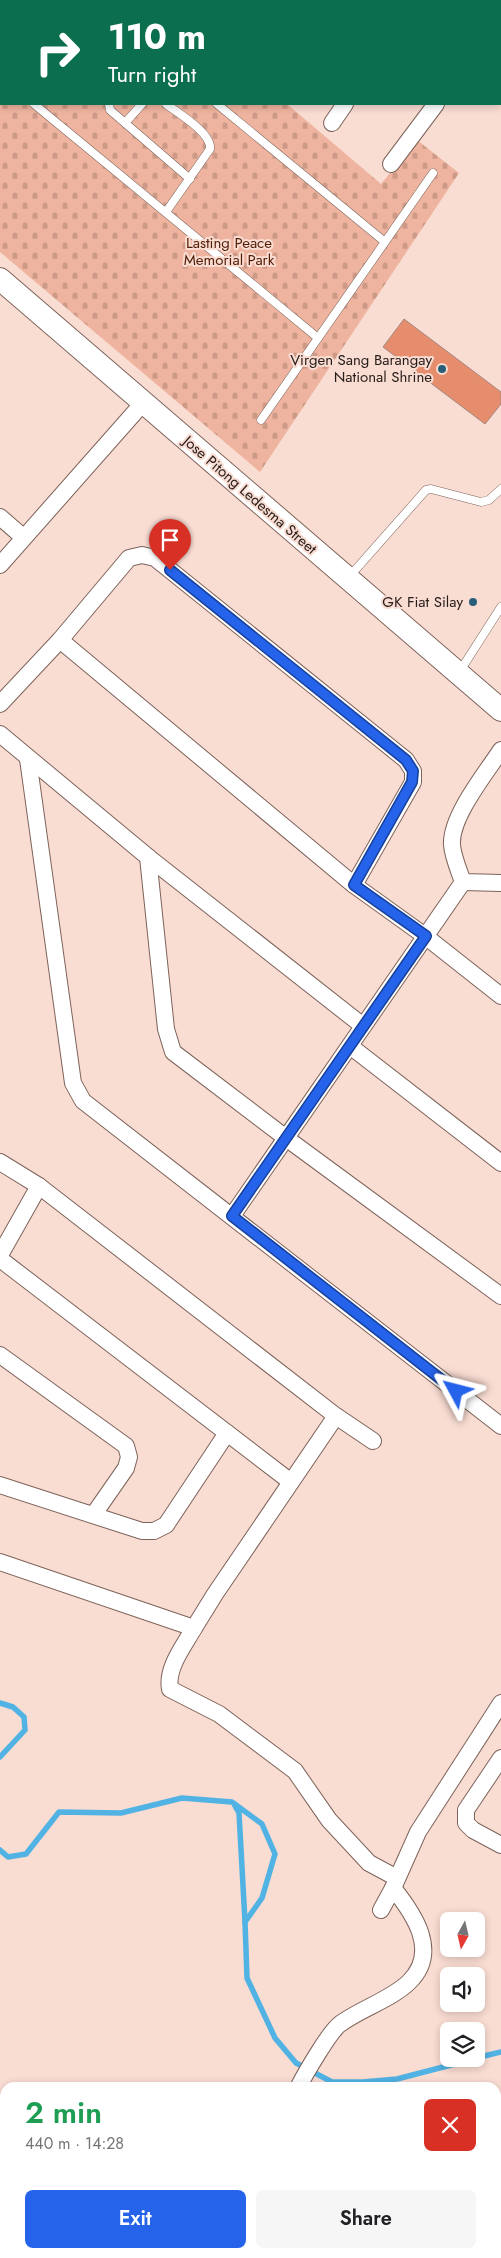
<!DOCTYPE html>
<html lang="en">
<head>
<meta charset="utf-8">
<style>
  :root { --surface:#fff; --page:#f6f6f6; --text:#202124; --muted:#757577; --accent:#2563eb }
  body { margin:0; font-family:Jost,sans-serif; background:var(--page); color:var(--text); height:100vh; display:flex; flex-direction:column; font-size:19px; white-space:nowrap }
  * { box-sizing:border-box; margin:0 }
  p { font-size:16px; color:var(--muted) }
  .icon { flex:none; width:28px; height:28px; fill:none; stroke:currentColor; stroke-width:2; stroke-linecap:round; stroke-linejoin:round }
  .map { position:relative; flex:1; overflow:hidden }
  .panel { position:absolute; left:0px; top:2082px; width:501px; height:176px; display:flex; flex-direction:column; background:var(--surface); border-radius:15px 15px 0 0; box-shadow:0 2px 8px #0003 }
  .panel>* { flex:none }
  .guide { position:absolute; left:0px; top:0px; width:501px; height:105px; box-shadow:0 2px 8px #0003; background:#0b6e4f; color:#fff; overflow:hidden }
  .needle { width:32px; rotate:188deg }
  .buttons { position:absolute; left:440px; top:1912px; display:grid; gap:10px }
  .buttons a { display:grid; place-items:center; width:45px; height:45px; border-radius:8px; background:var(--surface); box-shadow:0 2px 8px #0003; font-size:25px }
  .pin { position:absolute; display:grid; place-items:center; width:42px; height:42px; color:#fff; margin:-51px -21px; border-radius:50% 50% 50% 0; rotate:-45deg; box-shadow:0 0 5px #0007 }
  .pin .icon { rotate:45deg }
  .me { position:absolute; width:55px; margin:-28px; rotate:308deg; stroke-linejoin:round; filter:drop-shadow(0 0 4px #0008) }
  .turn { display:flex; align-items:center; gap:18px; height:105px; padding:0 25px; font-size:22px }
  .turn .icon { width:65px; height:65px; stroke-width:2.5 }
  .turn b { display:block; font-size:35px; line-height:42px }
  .round { display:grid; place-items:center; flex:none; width:52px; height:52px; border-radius:8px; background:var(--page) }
  .head { display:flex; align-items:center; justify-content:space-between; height:85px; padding:0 25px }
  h1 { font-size:30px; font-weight:600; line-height:38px; color:#1e9e55 }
  .primary-button { display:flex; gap:10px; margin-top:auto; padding:10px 25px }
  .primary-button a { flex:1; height:58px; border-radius:8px; background:var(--accent); color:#fff; font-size:20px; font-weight:600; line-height:58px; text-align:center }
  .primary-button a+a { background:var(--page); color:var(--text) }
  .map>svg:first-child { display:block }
</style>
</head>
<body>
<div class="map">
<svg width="501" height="2258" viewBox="0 0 501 2258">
  <defs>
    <pattern id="cemetery-stones" width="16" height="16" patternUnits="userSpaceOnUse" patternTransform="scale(1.25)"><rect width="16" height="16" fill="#efb49f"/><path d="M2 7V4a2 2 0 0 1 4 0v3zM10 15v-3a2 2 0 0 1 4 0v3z" fill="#cd9a88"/></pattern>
  </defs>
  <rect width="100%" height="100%" fill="#f9dcd2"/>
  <!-- cemetery -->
  <polygon fill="url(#cemetery-stones)" points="0,0 285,0 1,1 1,104 287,104 381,184 417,140 459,173 260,472 0,252"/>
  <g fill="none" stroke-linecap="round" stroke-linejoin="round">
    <!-- stream -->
    <g stroke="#51b2e4" stroke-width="5.5">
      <polyline points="0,1703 13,1707 24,1717 25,1730 0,1757"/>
      <polyline points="235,1806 239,1813 245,1922"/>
      <polyline points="0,1850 8,1857 26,1854 59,1812 121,1813 182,1798 232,1802 262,1824 275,1854 262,1898 245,1922 247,1978 275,2038 296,2063 332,2082 363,2082 397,2079 474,2059"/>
      <polyline points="476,2058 501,2052"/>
    </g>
  </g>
  <!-- building -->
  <polygon fill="#e58d6d" stroke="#a3887f" points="404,319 501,392 501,404 485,424 383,347"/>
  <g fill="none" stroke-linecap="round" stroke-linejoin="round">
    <defs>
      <g id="service">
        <polyline points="27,0 29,1"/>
        <polyline points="96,0 98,1"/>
        <polyline points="0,37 1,35"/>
        <polyline points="0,88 1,86"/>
        <polyline points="34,104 318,338"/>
        <polyline points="109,104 110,110 190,179"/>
        <polyline points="217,104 385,242"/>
        <polyline points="125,123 142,104"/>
        <path d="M 166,212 L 210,149 C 212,133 178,113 166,104"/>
        <polyline points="261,420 433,173"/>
        <polyline points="349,577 426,490 431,489 481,502 489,500 501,489"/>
        <polyline points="460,671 501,607"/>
      </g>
      <g id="minor">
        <polyline points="398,0 400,1"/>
        <polyline points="323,1 324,0"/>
        <polyline points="500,27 501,26"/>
        <polyline points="332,123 345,104"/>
        <polyline points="391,164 436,104"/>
        <polyline points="0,517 23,537"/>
        <polyline points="0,565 143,403"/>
        <polyline points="60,640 354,885 425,936 501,996"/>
        <polyline points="0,704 60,640 129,558 142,555 155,558 406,760 413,771 413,782 354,885"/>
        <polyline points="0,734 148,857 363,1026"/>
        <path d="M 501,750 C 486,773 450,817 452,845 C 453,857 459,871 463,882 L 501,883"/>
        <polyline points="28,759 73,1083 83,1101 501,1426"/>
        <polyline points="148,857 166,1029 173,1052 286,1138 501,1296"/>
        <polyline points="350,1046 501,1163"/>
        <polyline points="0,1162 39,1186 336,1416 373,1441"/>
        <polyline points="232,1216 463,882"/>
        <polyline points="0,1255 39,1186"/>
        <polyline points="0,1259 291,1482"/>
        <polyline points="0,1355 126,1446 129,1457 126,1468 94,1514"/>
        <polyline points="0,1485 142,1531 154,1531 166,1525 227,1433"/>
        <polyline points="0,1562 194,1628 215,1594 336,1416"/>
        <path d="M 194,1628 C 184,1646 166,1668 170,1689 L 219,1714 L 295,1771 L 329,1820 L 369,1863 L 397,1878"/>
        <polyline points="501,1758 466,1810 466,1823 473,1830 501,1845"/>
        <polyline points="381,1910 393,1888 418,1832 501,1703"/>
        <path d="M 298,2088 C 305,2074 330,2031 340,2024 C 360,2009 392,1999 409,1982 C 440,1952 414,1914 393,1888"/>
        <polyline points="496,2200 501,2199"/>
        <polyline points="496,2216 501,2226"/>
        <polyline points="453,2254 455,2258"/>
      </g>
      <polyline id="secondary" points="0,279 501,710"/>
    </defs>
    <!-- service casing -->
    <use href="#service" stroke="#7d635a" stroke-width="9"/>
    <!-- minor casing -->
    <use href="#minor" stroke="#7d635a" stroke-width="18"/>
    <!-- secondary casing -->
    <use href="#secondary" stroke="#7d635a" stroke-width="24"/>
    <!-- service -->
    <use href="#service" stroke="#fff" stroke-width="8"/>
    <!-- minor -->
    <use href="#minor" stroke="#fff" stroke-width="16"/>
    <!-- secondary -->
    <use href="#secondary" stroke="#fff" stroke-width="22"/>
  </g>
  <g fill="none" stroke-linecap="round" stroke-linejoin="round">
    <defs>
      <polyline id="route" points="170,570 406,760 413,771 412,782 354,885 426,936 232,1216 456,1391"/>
    </defs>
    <!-- route casing -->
    <use href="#route" stroke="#184099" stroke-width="12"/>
    <!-- route -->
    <use href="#route" stroke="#2563eb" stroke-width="9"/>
  </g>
  <!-- markers -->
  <g fill="#295e79" stroke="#f9dcd2" stroke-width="2">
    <circle cx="442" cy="369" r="5"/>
    <circle cx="473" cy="602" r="5"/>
  </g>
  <g text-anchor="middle" stroke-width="4" stroke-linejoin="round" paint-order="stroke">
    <!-- park labels -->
    <g font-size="15" fill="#531d06" stroke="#f9dcd2">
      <text x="229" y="248">Lasting Peace<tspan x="229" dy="17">Memorial Park</tspan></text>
    </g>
    <!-- poi labels -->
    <g font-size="15" fill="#261c18" stroke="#f9dcd2" text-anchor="end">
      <text x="432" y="365">Virgen Sang Barangay<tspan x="432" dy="17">National Shrine</tspan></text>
      <text x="463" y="607">GK Fiat Silay</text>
    </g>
    <!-- street labels -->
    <g font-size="15" fill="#261c18" stroke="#f9dcd2">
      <text transform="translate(250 495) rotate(41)" y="5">Jose Pitong Ledesma Street</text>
    </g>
  </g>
</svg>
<div class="buttons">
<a><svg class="needle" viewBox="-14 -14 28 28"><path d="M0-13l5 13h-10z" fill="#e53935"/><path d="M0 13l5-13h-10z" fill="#757577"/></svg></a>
<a><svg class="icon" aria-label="sound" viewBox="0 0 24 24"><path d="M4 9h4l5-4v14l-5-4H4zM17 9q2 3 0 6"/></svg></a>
<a><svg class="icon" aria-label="layers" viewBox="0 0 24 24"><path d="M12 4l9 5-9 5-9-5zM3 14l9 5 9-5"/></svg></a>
</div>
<div class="pin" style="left:170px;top:570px;background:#d93025"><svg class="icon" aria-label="arrive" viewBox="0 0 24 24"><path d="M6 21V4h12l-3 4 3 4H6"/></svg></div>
<svg class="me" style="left:456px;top:1391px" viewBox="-20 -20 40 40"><path d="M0-17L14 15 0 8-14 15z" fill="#2563eb" stroke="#fff" stroke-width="4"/></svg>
<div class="guide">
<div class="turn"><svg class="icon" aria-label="right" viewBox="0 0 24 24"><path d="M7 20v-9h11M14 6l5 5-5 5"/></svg><div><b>110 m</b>Turn right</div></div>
</div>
<section class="panel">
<div class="head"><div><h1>2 min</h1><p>440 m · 14:28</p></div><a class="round" style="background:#d93025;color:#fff"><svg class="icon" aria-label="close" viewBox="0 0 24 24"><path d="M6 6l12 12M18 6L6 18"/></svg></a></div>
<div class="primary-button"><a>Exit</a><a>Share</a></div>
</section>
</div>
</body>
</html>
